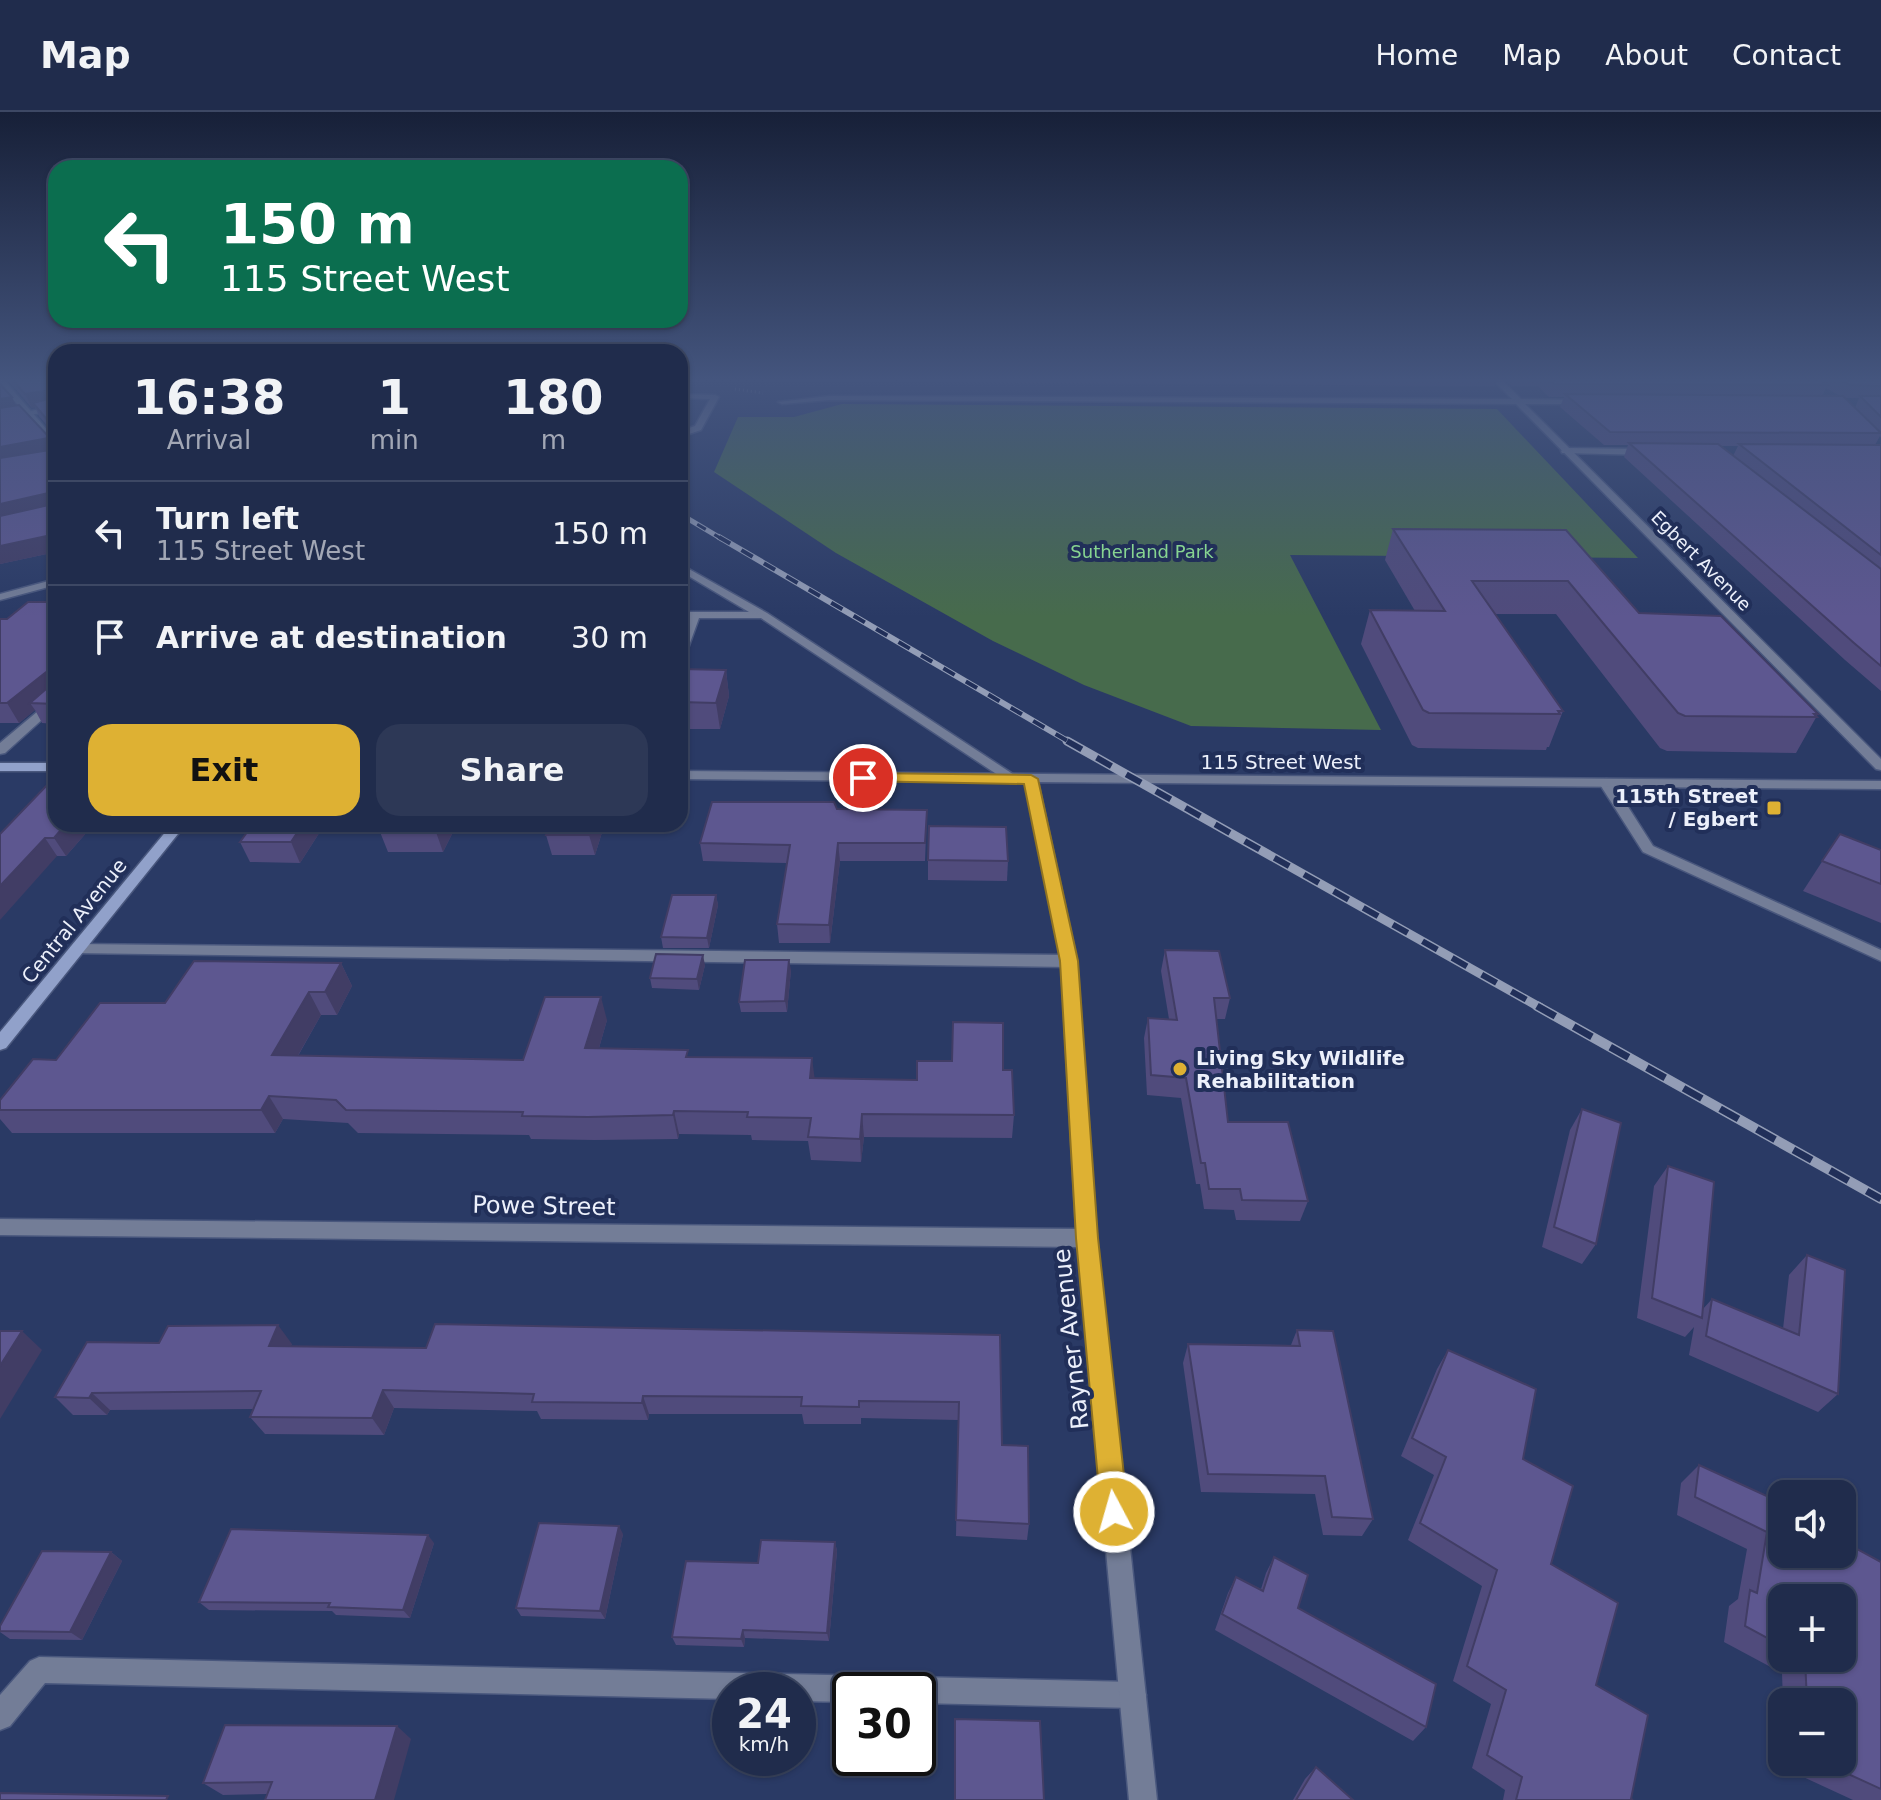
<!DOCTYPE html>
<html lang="en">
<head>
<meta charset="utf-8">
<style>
  :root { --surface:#202c4c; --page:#2d3856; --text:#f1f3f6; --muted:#a2a7b5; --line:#3d4864; --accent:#deb133 }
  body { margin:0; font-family:"DejaVu Sans",sans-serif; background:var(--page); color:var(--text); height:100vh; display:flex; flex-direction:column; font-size:30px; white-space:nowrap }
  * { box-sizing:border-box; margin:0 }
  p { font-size:26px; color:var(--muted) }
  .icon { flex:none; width:44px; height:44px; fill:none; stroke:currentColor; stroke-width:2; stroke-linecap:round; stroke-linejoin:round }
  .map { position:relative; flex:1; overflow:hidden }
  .panel { position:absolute; left:48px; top:232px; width:640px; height:488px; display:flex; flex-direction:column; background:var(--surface); border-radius:24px; box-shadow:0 2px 6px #0004,0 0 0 2px var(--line) }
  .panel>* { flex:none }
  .banner { position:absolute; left:48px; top:48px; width:640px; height:168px; border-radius:24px; box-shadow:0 2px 6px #0004,0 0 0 2px var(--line); background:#0b6e4f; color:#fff; overflow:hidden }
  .controls { position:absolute; left:1768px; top:1368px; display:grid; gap:16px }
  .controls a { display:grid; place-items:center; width:88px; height:88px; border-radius:16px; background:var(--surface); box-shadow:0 2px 6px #0004,0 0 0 2px var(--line); font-size:40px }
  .speed { position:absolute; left:712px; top:1560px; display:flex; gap:16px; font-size:40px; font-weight:700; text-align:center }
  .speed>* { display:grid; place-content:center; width:104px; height:104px; border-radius:50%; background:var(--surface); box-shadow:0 2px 6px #0004,0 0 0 2px var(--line); line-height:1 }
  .speed small { font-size:20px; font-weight:400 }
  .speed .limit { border:4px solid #111; border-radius:12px; background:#fff; color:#111 }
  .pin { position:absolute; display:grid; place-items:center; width:68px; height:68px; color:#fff; margin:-34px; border:4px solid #fff; border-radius:50%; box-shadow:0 2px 8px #0007 }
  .me { position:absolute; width:88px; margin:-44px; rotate:354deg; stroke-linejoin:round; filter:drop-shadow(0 0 6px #0008) }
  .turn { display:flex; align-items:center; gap:28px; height:168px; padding:0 40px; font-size:36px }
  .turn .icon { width:104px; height:104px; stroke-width:2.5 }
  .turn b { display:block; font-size:56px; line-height:68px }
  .eta { display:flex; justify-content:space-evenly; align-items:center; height:136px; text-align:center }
  .eta b { font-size:48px; font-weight:600; line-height:56px }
  .button { display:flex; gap:16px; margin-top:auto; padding:16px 40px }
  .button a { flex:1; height:92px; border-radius:24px; background:var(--accent); color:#111; font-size:32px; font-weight:600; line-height:92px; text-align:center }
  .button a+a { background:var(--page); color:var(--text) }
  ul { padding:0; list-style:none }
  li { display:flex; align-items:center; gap:24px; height:104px; padding:0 40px; border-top:2px solid var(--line) }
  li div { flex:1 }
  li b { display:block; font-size:30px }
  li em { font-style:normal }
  header { display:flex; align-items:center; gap:48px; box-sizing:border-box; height:112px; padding:0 40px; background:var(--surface); border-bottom:2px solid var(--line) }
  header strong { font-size:38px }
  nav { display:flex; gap:44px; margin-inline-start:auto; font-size:28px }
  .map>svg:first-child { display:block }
</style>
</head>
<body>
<header>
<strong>Map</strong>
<nav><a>Home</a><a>Map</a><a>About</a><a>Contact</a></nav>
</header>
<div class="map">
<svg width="1881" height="1688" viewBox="0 0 1881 1688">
  <rect width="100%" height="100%" fill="#2a3a65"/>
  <!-- green -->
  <polygon fill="#476b4c" points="842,292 1497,297 1638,446 1290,443 1381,618 1191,614 1084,573 993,529 836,441 714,360 738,305 794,305"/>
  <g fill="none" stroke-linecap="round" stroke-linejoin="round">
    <defs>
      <g id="lane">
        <polygon points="0,268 4,268 56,328 56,336 0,273"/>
        <polygon points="680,282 715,283 719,285 701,318 680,325 680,319 695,314 710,287 680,286"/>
        <polygon points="1565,336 1647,337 1651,340 1647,343 1562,341 1561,339"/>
        <polygon points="680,452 767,501 1022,668 1020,671 1010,671 761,506 699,506 686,542 680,545 680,527 688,506 680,506 680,500 749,500 680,459"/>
        <polygon points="56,467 56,473 0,488 0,482"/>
        <polygon points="56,584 56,595 5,641 0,642 0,631"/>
        <polygon points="1606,667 1611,668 1653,734 1881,838 1881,849 1643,740 1599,671"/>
        <polygon points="79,832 1069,843 1077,849 1069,855 73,841 71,837 73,833"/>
        <polygon points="39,1545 1133,1570 1142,1574 1146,1583 1142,1592 1133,1596 918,1591 918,1578 850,1578 850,1590 798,1589 798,1578 730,1578 730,1587 45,1571 10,1614 0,1618 0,1583 30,1549"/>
      </g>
      <g id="street">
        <polygon points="1493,268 1502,268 1521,287 1586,288 1583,292 1525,292 1881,647 1881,658 1876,657 1516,292 829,288 782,292 778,290 829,284 1512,287"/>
        <polygon points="56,294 56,298 0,309 0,305"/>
        <polygon points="680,659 1881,669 1881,677 1038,670 1077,849 1097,1126 1157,1688 1129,1688 1078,1135 0,1123 0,1107 1076,1117 1061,849 1025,670 680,667"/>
      </g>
      <g id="secondary">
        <rect x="0" y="651" width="56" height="8"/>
        <polygon points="172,712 186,712 6,936 0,938 0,920"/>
      </g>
    </defs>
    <!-- lane casing -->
    <use href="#lane" stroke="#49577d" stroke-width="3"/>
    <!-- street casing -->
    <use href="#street" stroke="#49577d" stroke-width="3"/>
    <!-- secondary casing -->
    <use href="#secondary" stroke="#49577d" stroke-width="3"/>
    <!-- path -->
    <polyline stroke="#7d87a5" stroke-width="3" stroke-dasharray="1 3" stroke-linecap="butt" points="735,277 763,281"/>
    <!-- lane -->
    <use href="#lane" fill="#737d97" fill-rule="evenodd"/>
    <!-- street -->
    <use href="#street" fill="#737d97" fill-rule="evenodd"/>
    <!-- secondary -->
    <use href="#secondary" fill="#91a1ca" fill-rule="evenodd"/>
    <defs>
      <polyline id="rail-far3" points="680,402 722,427"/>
      <polyline id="rail-far2" points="719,425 1071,631"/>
      <polyline id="rail-far1" points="1067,629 1541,896"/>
      <polyline id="rail" points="1537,894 1881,1087"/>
    </defs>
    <!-- rail-far3 casing -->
    <use href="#rail-far3" stroke="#939db6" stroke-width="5"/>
    <!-- rail-far2 casing -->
    <use href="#rail-far2" stroke="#939db6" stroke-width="6"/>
    <!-- rail-far1 casing -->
    <use href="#rail-far1" stroke="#939db6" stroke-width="9"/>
    <!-- rail casing -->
    <use href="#rail" stroke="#939db6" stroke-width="10"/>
    <!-- rail-far3 -->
    <use href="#rail-far3" stroke="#212f59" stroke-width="3" stroke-dasharray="10" stroke-linecap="butt"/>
    <!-- rail-far2 -->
    <use href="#rail-far2" stroke="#212f59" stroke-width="4" stroke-dasharray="13" stroke-linecap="butt"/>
    <!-- rail-far1 -->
    <use href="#rail-far1" stroke="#212f59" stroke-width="6" stroke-dasharray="17" stroke-linecap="butt"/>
    <!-- rail -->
    <use href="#rail" stroke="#212f59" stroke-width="7" stroke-dasharray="21" stroke-linecap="butt"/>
  </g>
  <!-- wall -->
  <g fill="#504b7c" fill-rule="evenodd">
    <polygon points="8,268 56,268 56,440 0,452 0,272 16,294 49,325 50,317 39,304 35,295 32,296"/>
    <polygon points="757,268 894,268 894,270"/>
    <polygon points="899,268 1496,268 1495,274 899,270"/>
    <path d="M 1506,268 L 1881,268 L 1881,326 L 1880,324 L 1875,333 L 1881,333 L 1881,579 L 1845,548 L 1624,345 L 1628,333 L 1604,333 L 1560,295 L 1564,285 L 1549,285 L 1538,274 L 1512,274 ZM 1826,276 L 1840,284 L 1822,284 ZM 1845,286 L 1859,286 L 1855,296 ZM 1720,334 L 1738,334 L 1733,344 Z"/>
    <polygon points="1393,417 1566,418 1639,501 1818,602 1796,641 1667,639 1660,636 1556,502 1495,502 1563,599 1549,635 1547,635 1546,638 1418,636 1412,633 1361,532 1370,498 1415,499 1385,448"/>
    <polygon points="56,490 56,612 42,611 35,598 19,611 0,611 0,507 7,507"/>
    <polygon points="680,557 726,558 729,584 720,617 680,617"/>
    <polygon points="837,697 927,698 925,749 840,749 830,831 779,831 777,812 787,751 703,749 700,731"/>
    <polygon points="56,712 94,712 66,744 57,744 0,722"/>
    <polygon points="253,712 325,712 300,751 250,750 240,730"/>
    <polygon points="457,712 443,740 388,740 380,720"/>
    <polygon points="551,712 604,712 604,714 595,743 552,743 546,723"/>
    <polygon points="1840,722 1881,738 1881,811 1803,779"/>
    <polygon points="928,748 1008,749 1007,769 928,768"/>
    <polygon points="716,783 718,793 709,836 663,836 661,825"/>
    <polygon points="1165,838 1230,886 1225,907 1216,907 1228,1010 1308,1089 1300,1109 1236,1108 1234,1098 1204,1097 1200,1072 1196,1072 1181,986 1147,983 1144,926 1148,906 1169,907 1161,859"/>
    <polygon points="341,851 352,874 337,903 321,903 298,944 523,948 607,908 599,936 689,945 815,966 917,968 1003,958 1014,1003 1012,1026 864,1025 861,1050 811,1048 808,1029 752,1028 751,1023 679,1022 678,1027 595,1028 531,1027 529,1023 358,1021 348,1011 283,1007 275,1021 12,1021 0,1007 0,988 56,948"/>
    <polygon points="705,853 699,878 652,876 650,866"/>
    <polygon points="791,858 787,900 741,900 739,890"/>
    <polygon points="1582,997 1596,1132 1582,1152 1542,1135 1570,1018"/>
    <polygon points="1668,1054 1702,1198 1712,1187 1783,1217 1789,1163 1807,1143 1838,1282 1818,1300 1689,1243 1694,1215 1685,1225 1637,1206 1654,1074"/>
    <polygon points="1297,1218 1373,1407 1362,1424 1323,1423 1315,1382 1201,1380 1183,1251 1188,1232 1291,1233"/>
    <polygon points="1000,1223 1002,1333 1029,1412 1027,1428 956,1424 958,1308 861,1306 861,1312 804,1312 802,1302 649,1302 648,1308 541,1307 537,1299 394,1296 384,1323 265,1322 250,1305 253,1297 110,1298 107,1303 73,1303 55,1285 159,1231 292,1232 290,1234 426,1236"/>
    <polygon points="1448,1238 1523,1347 1551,1452 1596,1573 1631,1687 1633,1688 1503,1688 1505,1678 1472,1656 1491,1592 1453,1569 1482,1474 1408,1428 1434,1363 1401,1344 1437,1257"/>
    <path d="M 1699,1353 L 1881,1450 L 1881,1688 L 1853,1688 L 1786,1657 L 1786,1650 L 1842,1650 L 1842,1590 L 1783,1590 L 1782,1561 L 1724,1530 L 1729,1494 L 1738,1487 L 1747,1437 L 1677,1403 L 1681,1371 ZM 1782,1486 L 1842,1546 L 1782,1546 Z"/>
    <polygon points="623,1422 605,1507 521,1504 516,1496"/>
    <polygon points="835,1430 837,1439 829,1529 745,1526 744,1535 676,1533 672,1525 758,1451"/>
    <polygon points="434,1431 410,1506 336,1503 332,1499 209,1498 199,1490"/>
    <polygon points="111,1440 122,1449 82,1528 10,1527 0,1520 0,1514"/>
    <polygon points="1274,1445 1298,1496 1426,1615 1413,1629 1215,1518 1228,1481 1236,1465 1261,1477 1266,1461"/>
    <polygon points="411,1627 267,1682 223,1683 203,1671"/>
    <polygon points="1316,1655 1353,1688 1293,1688 1305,1667"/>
  </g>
  <!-- shaded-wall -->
  <g fill="#413d65">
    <polygon points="51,278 56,288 33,291 35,295 32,296 25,282"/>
    <polygon points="12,285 18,298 0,303 0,287"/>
    <polygon points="48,326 55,340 0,351 0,335"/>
    <polygon points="48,381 55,396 0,410 0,392"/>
    <polygon points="56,422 56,440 0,452 0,434"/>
    <polygon points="726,558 729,584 720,617 716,591"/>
    <polygon points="45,561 56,581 30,591 35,598 19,611 7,591"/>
    <polygon points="66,712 94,712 66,744 54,726"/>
    <polygon points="303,712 325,712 300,751 291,730"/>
    <polygon points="440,712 457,712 443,740 436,720"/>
    <polygon points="593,712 604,712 604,714 595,743 589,723"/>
    <polygon points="45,726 57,744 0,808 0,774"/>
    <polygon points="838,731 840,749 830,831 829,813"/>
    <polygon points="716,783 718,793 709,836 707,826"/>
    <polygon points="703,843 705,853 699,878 697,867"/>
    <polygon points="789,848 791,858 787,900 785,889"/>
    <polygon points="341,851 352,874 337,903 325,880"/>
    <polygon points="309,880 321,903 285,966 272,943"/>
    <polygon points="601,885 607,908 592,960 585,936"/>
    <polygon points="812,946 815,969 810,966"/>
    <polygon points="269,984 283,1007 275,1021 261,998"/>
    <polygon points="674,999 679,1022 678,1027 673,1003"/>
    <polygon points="862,1002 864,1025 861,1050 860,1027"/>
    <polygon points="278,1213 292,1232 283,1252 269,1234"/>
    <polygon points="22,1219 42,1238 0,1307 0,1254"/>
    <polygon points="383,1278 394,1296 384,1323 372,1306"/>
    <polygon points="92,1281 110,1298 107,1303 89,1286"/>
    <polygon points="643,1284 649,1302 648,1308 642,1291"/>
    <polygon points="619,1414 623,1422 605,1507 600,1499"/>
    <polygon points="428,1423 434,1431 410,1506 403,1498"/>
    <polygon points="835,1430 837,1439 829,1529 827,1521"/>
    <polygon points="111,1440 122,1449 82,1528 70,1520"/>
    <polygon points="743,1518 745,1526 744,1535 741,1527"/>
    <polygon points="397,1614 411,1627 394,1688 375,1688"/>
  </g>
  <!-- building -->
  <g fill="#5d5790" stroke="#413d65" stroke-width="2">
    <polygon points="13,268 56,268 56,365 51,366 56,373 56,422 0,434 0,404 49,393 51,384 48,381 0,392 0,346 49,338 52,329 48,326 0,335 0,296 19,293 49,325 51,312 33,291 52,286 51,278 25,282"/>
    <polygon points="1549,268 1820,268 1827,273 1554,272"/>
    <polygon points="1841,268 1881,268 1881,274 1849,273"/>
    <polygon points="0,272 12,285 0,287"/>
    <polygon points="1565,282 1843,284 1881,321 1610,320"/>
    <polygon points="1860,284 1881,284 1881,305"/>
    <polygon points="1629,331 1718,332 1881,457 1881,554 1854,531"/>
    <polygon points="1739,332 1881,333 1881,443"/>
    <polygon points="1393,417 1566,418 1639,501 1721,504 1818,602 1814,602 1817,605 1685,604 1678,601 1568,469 1472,469 1563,599 1558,599 1560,602 1429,601 1423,598 1370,498 1445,499"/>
    <polygon points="28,490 56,490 56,592 30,591 46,577 45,561 7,591 0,591 0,507 7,507"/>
    <polygon points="680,557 726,558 716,591 680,590"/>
    <polygon points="50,670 56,670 56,712 66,712 54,726 45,726 0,774 0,722"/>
    <polygon points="712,690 834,690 837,697 927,698 925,731 838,731 829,813 777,812 790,733 700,731"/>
    <polygon points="253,712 303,712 291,730 240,730"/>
    <polygon points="385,712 440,712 436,720 380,720"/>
    <polygon points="551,712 593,712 589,723 546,723"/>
    <polygon points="929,714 1006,715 1008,749 928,748"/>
    <polygon points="1840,722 1881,738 1881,772 1822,749"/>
    <polygon points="672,783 716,783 707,826 661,825"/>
    <polygon points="1165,838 1219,839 1230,886 1214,886 1228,1010 1288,1010 1308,1089 1242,1088 1240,1077 1209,1077 1205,1051 1201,1051 1186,966 1151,963 1148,906 1177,908"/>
    <polygon points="656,842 703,843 697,867 650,866"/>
    <polygon points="745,848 789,848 785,889 739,890"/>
    <polygon points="194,849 341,851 325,880 309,880 272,943 523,948 545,885 601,885 585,936 688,938 686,945 812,946 810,966 917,968 917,949 952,949 953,910 1003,911 1003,958 1012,958 1014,1003 862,1002 860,1027 808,1025 811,1006 747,1005 748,1000 674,999 673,1003 588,1005 522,1004 523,1000 346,998 336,988 269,984 261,998 0,998 0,988 33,947 56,948 100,891 165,891"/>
    <polygon points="1582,997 1621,1011 1596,1132 1554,1115"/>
    <polygon points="1668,1054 1714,1070 1702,1206 1652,1186"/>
    <polygon points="1807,1143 1845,1158 1838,1282 1706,1224 1712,1187 1799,1223"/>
    <polygon points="435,1212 1000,1223 1002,1333 1028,1334 1029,1412 956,1408 959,1290 859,1289 859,1295 801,1294 802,1285 643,1284 642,1291 532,1290 534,1282 383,1278 372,1306 250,1305 261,1279 92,1281 89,1286 55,1285 87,1230 159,1231 168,1214 278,1213 269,1234 426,1236"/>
    <polygon points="1297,1218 1333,1219 1373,1407 1332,1405 1325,1364 1208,1362 1188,1232 1300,1234"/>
    <polygon points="0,1219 22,1219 0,1254"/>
    <polygon points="1448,1238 1536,1277 1523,1347 1573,1374 1551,1452 1618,1491 1596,1573 1648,1603 1631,1687 1633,1688 1516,1688 1522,1665 1487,1643 1506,1578 1467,1554 1497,1458 1420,1411 1446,1345 1412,1326"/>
    <polygon points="1699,1353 1782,1391 1782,1442 1842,1442 1842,1419 1855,1425 1855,1436 1881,1450 1881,1677 1822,1650 1842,1650 1842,1590 1807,1590 1805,1546 1842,1546 1842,1486 1782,1486 1782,1534 1745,1514 1750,1478 1757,1481 1767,1420 1695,1385"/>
    <polygon points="539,1411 619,1414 600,1499 516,1496"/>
    <polygon points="231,1417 428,1423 403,1498 328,1495 330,1491 199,1490"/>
    <polygon points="761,1428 835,1430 827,1521 743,1518 741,1527 672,1525 686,1449 758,1451"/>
    <polygon points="42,1439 111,1440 70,1520 0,1519 0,1514"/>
    <polygon points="1274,1445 1308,1463 1298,1496 1436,1572 1426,1615 1222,1502 1236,1465 1263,1479"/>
    <polygon points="955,1607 1040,1609 1044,1688 955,1688"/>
    <polygon points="225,1613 397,1614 375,1688 265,1688 272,1670 203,1671"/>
    <polygon points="1316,1655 1353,1688 1296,1688"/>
    <polygon points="0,1681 168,1684 166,1688 0,1688"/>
  </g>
  <!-- sky -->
  <linearGradient id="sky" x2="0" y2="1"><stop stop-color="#172038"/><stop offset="0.53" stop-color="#44557e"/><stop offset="1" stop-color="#44557e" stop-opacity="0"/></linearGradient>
  <rect width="1881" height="505" fill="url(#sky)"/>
  <!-- route -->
  <polygon fill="#deb133" stroke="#907321" stroke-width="2" points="863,661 1031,663 1038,667 1078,849 1098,1126 1128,1400 1124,1409 1114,1413 1105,1409 1101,1400 1076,1126 1060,849 1024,672 857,669 857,663"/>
  <!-- markers -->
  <g fill="#deb133" stroke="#212f59" stroke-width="3">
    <rect x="1766" y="688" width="16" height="16" rx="4"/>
    <circle cx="1180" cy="957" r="8"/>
  </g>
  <g text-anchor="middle" stroke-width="8" stroke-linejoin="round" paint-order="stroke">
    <!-- far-park labels -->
    <g font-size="18" fill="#87d491" stroke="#212f59">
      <text x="1142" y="446">Sutherland Park</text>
    </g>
    <!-- far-street labels -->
    <g font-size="18" fill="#ecf0fb" stroke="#212f59">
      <text transform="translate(1701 449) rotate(45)" y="6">Egbert Avenue</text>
    </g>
    <!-- street labels -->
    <g font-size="20" fill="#ecf0fb" stroke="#212f59">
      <text x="1281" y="657">115 Street West</text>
      <text transform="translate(74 809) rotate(-51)" y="7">Central Avenue</text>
    </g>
    <!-- poi labels -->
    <g font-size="20" font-weight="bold" fill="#ecf0fb" stroke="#212f59" text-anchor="end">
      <text x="1758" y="691">115th Street<tspan x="1758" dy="23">/ Egbert</tspan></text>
      <text x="1196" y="953" text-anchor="start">Living Sky Wildlife<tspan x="1196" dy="23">Rehabilitation</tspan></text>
    </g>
    <!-- near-street labels -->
    <g font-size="24" fill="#ecf0fb" stroke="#212f59">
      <text transform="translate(544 1094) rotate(1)" y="8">Powe Street</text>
      <text transform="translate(1071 1227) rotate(-96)" y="8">Rayner Avenue</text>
    </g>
  </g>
</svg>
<div class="controls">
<a><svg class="icon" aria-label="sound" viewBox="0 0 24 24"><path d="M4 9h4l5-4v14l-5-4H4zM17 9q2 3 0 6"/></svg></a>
<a>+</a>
<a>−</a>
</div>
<div class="speed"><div>24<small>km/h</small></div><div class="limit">30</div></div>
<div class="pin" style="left:863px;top:666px;background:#d93025"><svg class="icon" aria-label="arrive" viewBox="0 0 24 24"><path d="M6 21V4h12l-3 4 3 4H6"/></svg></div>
<svg class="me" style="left:1114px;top:1400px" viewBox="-20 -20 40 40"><circle r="17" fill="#deb133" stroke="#fff" stroke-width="3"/><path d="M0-11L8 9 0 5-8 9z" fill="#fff"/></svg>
<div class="banner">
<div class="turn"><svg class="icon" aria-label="left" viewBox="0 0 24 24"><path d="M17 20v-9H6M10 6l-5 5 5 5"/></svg><div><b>150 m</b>115 Street West</div></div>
</div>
<section class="panel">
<div class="eta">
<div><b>16:38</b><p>Arrival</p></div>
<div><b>1</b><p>min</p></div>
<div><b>180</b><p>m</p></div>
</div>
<ul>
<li><svg class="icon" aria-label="left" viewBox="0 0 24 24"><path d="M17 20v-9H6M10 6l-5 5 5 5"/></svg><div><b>Turn left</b><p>115 Street West</p></div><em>150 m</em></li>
<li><svg class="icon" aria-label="arrive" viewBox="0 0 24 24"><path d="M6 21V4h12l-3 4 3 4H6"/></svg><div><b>Arrive at destination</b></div><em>30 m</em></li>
</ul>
<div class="button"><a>Exit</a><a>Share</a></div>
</section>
</div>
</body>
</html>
